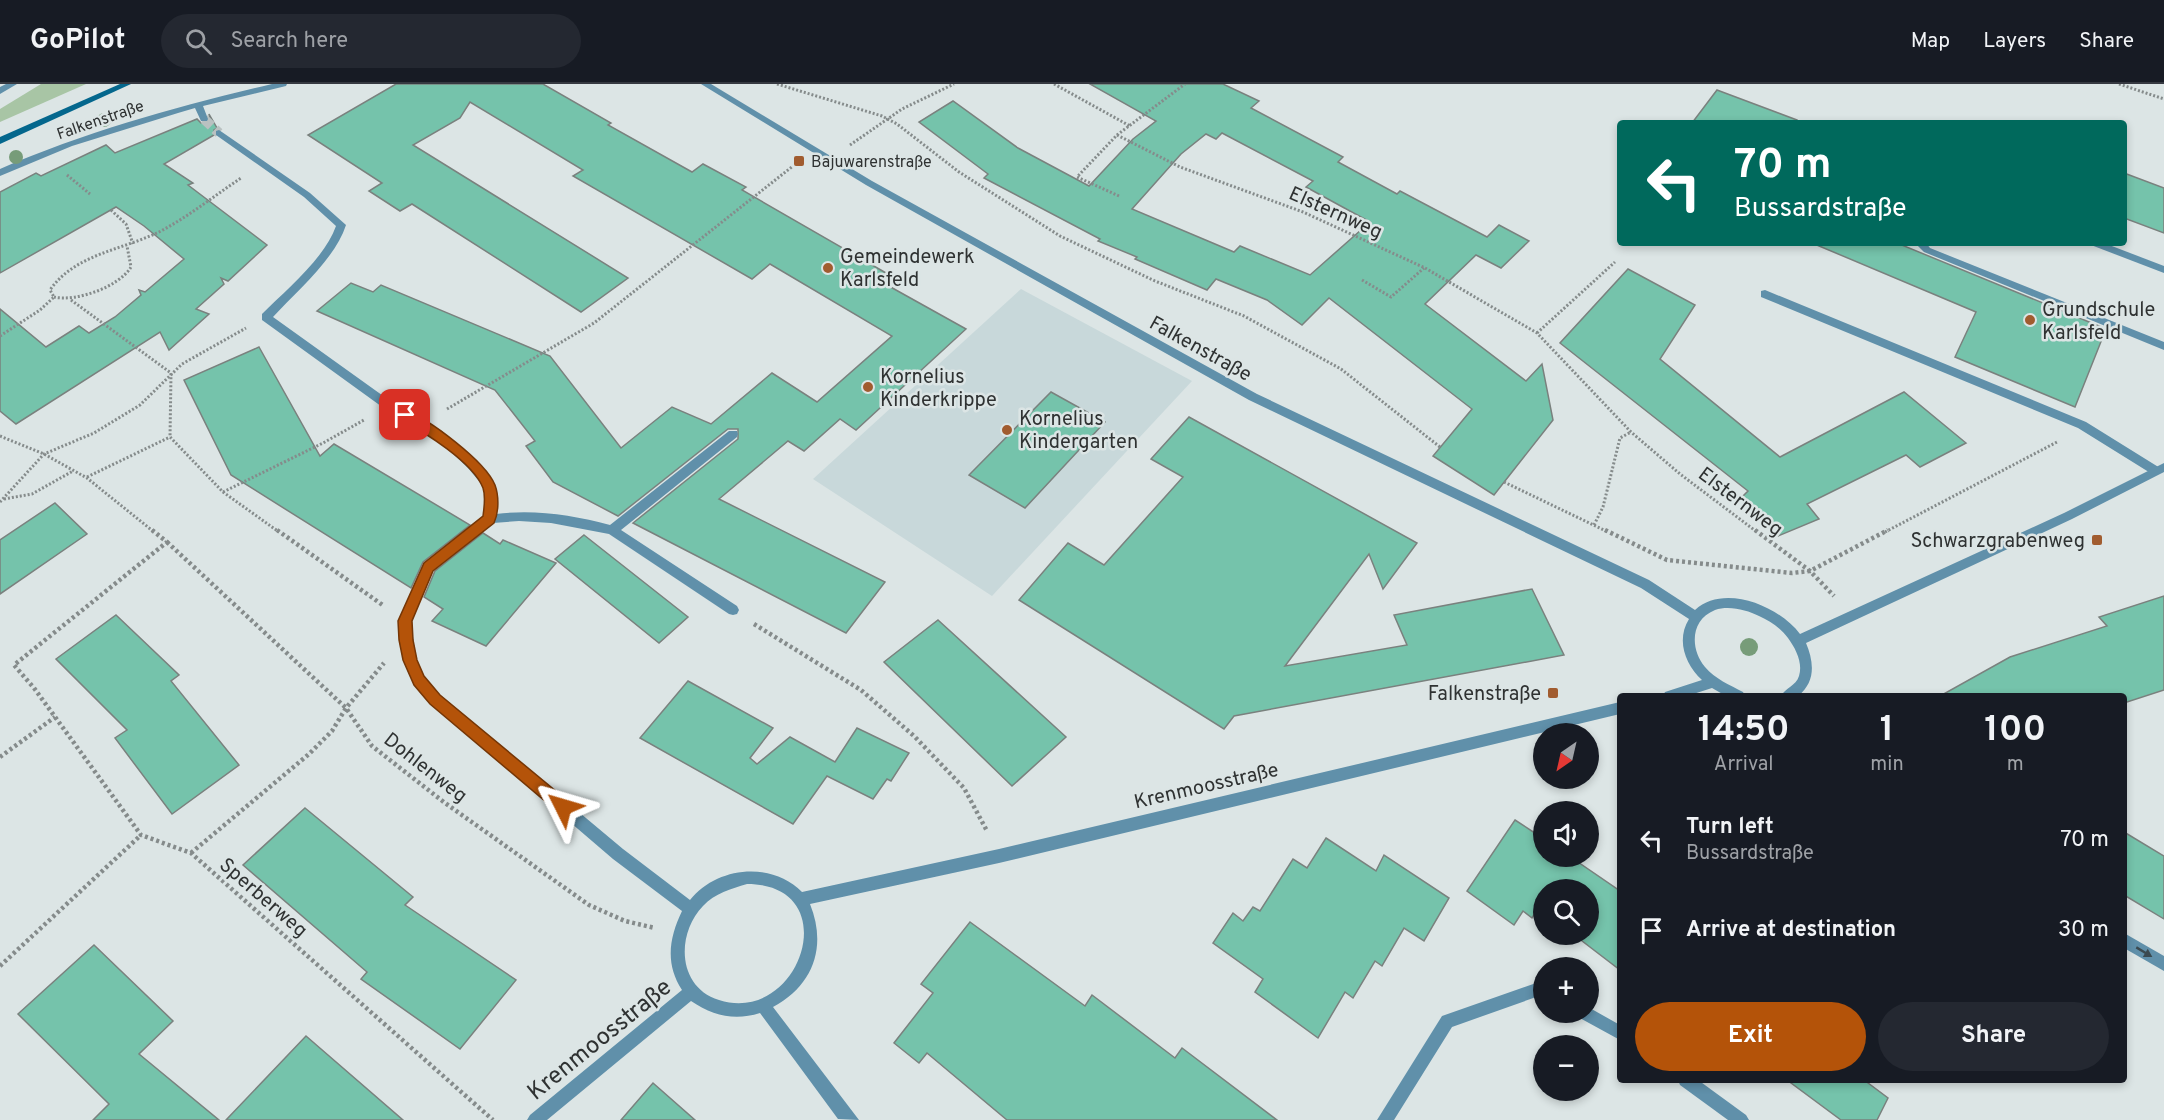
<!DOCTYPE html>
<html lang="en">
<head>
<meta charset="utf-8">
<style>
  :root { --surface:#171b24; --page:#242831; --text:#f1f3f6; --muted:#9ea1a6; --line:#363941; --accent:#b45309 }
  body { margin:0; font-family:Overpass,sans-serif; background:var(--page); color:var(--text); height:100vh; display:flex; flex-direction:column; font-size:22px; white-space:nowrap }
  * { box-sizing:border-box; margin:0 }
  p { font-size:20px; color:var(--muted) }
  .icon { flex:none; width:33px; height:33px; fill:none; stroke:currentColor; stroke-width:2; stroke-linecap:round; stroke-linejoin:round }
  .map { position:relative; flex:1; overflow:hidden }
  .details { position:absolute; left:1617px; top:609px; width:510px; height:390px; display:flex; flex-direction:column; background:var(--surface); border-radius:6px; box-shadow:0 3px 9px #0003 }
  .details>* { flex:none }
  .banner { position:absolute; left:1617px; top:36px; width:510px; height:126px; border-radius:6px; box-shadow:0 3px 9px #0003; background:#00695c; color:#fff; overflow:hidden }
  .needle { width:39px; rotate:214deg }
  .controls { position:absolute; left:1533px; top:639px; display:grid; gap:12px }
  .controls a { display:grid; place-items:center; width:66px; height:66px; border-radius:50%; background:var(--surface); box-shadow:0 3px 9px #0003; font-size:30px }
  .pin { position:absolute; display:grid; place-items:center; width:51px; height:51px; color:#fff; margin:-26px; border-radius:12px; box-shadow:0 3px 9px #0006 }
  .me { position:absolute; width:66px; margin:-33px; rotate:310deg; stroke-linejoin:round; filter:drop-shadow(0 0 4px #0008) }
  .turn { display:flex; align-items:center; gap:21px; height:126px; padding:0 18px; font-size:27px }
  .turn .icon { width:78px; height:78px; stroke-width:2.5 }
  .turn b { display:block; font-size:42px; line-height:51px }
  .eta { display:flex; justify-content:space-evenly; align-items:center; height:102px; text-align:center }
  .eta b { font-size:36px; font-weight:700; line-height:42px }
  .cta { display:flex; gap:12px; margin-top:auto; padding:12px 18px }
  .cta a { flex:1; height:69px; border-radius:36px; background:var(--accent); color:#fff; font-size:24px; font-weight:700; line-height:69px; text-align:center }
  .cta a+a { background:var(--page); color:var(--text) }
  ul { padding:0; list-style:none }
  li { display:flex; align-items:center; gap:18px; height:90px; padding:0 18px }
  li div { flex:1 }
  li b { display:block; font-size:22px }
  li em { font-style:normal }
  header { display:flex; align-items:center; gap:36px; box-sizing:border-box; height:84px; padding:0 30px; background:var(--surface); border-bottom:2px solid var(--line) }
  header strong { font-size:28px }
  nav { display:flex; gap:33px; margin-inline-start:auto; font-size:21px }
  .search { width:420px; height:54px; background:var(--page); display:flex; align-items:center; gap:15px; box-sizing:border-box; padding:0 21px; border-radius:33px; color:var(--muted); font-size:22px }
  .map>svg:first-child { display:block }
</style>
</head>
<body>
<header>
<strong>GoPilot</strong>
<div class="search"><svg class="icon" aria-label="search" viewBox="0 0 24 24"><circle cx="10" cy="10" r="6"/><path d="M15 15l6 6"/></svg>Search here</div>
<nav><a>Map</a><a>Layers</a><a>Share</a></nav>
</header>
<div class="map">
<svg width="2164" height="1036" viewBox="0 0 2164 1036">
  <rect width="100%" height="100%" fill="#dce5e5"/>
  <!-- built -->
  <polygon fill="#c8d8da" points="1021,205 1192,297 992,512 813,395"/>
  <!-- green -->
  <polygon fill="#a8c5a5" points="41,0 86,0 0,38 0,25"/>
  <!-- building -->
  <g fill="#75c3ab" stroke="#7a817e" stroke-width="1.5" fill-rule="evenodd">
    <polygon points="396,0 543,0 611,39 608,41 692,88 703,80 746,103 742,106 886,189 878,196 966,245 856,346 840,335 804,367 788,357 719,415 885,498 846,549 633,439 738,355 738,345 728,345 618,432 553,398 526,362 535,357 495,306 317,227 351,199 373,208 381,201 550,272 621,364 672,323 711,340 772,289 817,318 892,252 770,180 752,195 573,92 583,86 470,18 460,34 413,61 628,194 581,228 412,120 400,127 369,107 382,99 308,51"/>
    <path d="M 1090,0 L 1223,0 L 1259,17 L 1251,24 L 1343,73 L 1338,78 L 1397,110 L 1400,107 L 1487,153 L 1499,141 L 1529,157 L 1501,184 L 1476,171 L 1425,220 L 1526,297 L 1542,280 L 1553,336 L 1494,411 L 1433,372 L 1472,325 L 1329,214 L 1302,241 L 1267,216 L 1216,195 L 1207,206 L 1135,175 L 1137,173 L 1098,157 L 1100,155 L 984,94 L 988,90 L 919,38 L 953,17 L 1018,64 L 1089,102 L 1133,55 L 1156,37 ZM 1222,49 L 1313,97 L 1306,103 L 1370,138 L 1310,191 L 1240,162 L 1234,168 L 1132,125 L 1181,70 L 1206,50 L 1216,55 Z"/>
    <polygon points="1717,6 1797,36 1796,39 1692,39"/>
    <polygon points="209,30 217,44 214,46 214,51 164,80 193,99 188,101 267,161 228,197 221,194 224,200 196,225 209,230 169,266 160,248 16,340 0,327 0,225 46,263 79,242 89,249 115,233 141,211 139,206 145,208 184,175 144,142 116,123 0,189 0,108 36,89 41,92 106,61 115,69 197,35 201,39 207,39 210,36"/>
    <polygon points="2124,89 2164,104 2164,149 2124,134"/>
    <polygon points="1812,159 1897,159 2106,245 2075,323 1955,273 1976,228"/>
    <polygon points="1628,185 1695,221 1660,275 1780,373 1904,308 1966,359 1920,383 1906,371 1807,420 1819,435 1778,452 1740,415 1748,407 1560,259"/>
    <polygon points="259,263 320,372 334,360 470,441 423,478 411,504 231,391 184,296"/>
    <polygon points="1051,308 1105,338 1025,424 969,391"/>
    <polygon points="1189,333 1417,459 1383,505 1369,470 1285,582 1407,561 1394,531 1532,505 1564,571 1234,632 1224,645 1019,516 1068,459 1104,481 1183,393 1151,375"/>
    <polygon points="55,419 87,450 0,510 0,456"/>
    <polygon points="483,449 500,460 503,456 556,479 486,562 432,537 443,525 424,513 435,487"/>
    <polygon points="584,451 688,533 659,559 555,475"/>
    <polygon points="2164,512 2164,606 2124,619 2124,612 1940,612 2010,573 2107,542 2099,533"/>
    <polygon points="116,531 179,591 171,597 239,681 172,730 115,654 127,646 56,575"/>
    <polygon points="938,536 1066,653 1012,702 884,578"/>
    <polygon points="688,597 773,644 750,674 757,680 790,653 835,678 857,644 909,669 891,697 887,695 873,715 827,692 793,740 640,654"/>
    <polygon points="305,724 413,813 405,821 516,896 460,965 361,895 367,888 243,781"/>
    <polygon points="1515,736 1544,755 1544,772 1569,772 1620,807 1620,886 1573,850 1588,850 1588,806 1544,806 1544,828 1538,824 1532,834 1523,827 1514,841 1467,807"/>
    <polygon points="2124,748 2164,772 2164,835 2124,811"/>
    <polygon points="1326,754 1376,787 1384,771 1449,814 1424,857 1404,844 1382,882 1375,877 1353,914 1345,908 1318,954 1255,908 1263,895 1213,859 1233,829 1243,837 1253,823 1260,827 1293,775 1307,784"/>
    <polygon points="970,838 1085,922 1092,911 1175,974 1182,964 1277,1036 1007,1036 927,969 919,979 894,959 933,909 921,900"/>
    <polygon points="94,861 173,937 139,970 219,1036 93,1036 109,1020 18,930"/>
    <polygon points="306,952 403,1036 226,1036"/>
    <polygon points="1787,996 1864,996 1888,1014 1877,1036 1841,1036"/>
    <polygon points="653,999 695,1036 621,1036"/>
  </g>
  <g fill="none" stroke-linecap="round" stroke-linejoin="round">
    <!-- minor-tunnel -->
    <polyline stroke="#b9c1c1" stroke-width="10" stroke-dasharray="10 5" stroke-linecap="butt" points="204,35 219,49"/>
    <!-- path-far1 -->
    <g stroke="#858b8b" stroke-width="3" stroke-dasharray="2 2" stroke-linecap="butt">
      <polyline points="777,0 882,32 897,40 959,88 1060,152 1155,197 1244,232 1341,285 1440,363"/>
      <polyline points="1054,0 1130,42"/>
      <polyline points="2119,0 2164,15"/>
      <polyline points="1117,51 1180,83 1303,128 1425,184 1537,249 1631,348 1680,390 1757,448"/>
      <polyline points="850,61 902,25 954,0"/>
      <polyline points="67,91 90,110"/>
      <polyline points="1119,112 1077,93 1117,51 1185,0"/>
      <polyline points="111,126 126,140 133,160"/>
      <polyline points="1362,196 1391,213 1424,184"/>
      <path d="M 54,213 C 76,218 119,203 131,183 L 127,162"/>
      <polyline points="71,216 171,289 170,353 223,408 279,448"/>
      <polyline points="1537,249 1615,178"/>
      <path d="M 0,252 L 40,226 L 54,213 L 50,206 C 75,170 122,166 159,148 C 188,133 214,112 241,94"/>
      <polyline points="447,325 594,239 793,82"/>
      <polyline points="0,352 44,370 87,394 154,448"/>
      <polyline points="87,393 170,353"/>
      <polyline points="1504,398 1608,448"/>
      <polyline points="223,408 323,359 364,336"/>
      <polyline points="4,415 32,410 73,387"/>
      <polyline points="0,418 44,370 94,349 140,321 182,280 246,244"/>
      <polyline points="1594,441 1603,423 1620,354 1631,348"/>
      <polyline points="1885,448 2057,358"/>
    </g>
    <!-- path -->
    <g stroke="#858b8b" stroke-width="4.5" stroke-dasharray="3 3" stroke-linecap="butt">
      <polyline points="152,446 167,458 14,581 34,604 141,751 191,769 493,1036"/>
      <polyline points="277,446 384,522"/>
      <polyline points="1605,446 1667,476 1792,489 1810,487 1888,446"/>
      <polyline points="1755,446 1810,487 1834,512"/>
      <polyline points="167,458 346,624 372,662 445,719 589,821 625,837 655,844"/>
      <polyline points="754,540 861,606 914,652 964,704 987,747"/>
      <polyline points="0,673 55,633"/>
      <polyline points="191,769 309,670 332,647 346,624 384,579"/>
      <polyline points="0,882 141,751"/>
    </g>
    <!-- service -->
    <g fill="#6090aa" fill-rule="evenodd">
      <polygon points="1915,159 1926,159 1930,164 2164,258 2164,266 1924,168"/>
      <polygon points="2089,159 2104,159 2164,182 2164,189 2091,161"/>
      <polygon points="1765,206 2086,338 2160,384 2162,387 2156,391 2152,390 2078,344 1761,213 1761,207"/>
    </g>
    <!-- minor -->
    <g fill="#6090aa" fill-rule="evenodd">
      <polygon points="6,0 17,0 0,10 0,3"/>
      <path d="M 272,0 L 287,0 L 286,2 L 203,22 L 208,35 L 207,37 L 201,37 L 195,24 L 178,29 L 72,62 L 0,92 L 0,85 C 88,47 179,22 272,0 Z"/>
      <path d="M 701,0 L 711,0 L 872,97 L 1257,310 L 1649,496 L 1695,526 C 1724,499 1779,522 1800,550 L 2064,429 L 2164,379 L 2164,388 L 2072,435 L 1806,559 C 1814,578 1816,598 1798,612 L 1781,612 C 1785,604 1796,602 1799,592 C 1803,579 1796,565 1788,554 C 1781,544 1770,537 1759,532 C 1747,526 1729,521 1715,526 C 1690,536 1690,565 1705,583 C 1715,595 1730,601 1743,608 L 1745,612 L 1726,612 L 1712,604 L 1687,612 L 1663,612 L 1665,608 L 1702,596 C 1685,580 1676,556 1689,535 L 1641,504 L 1249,316 L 866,101 Z"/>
      <path d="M 219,46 L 310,109 L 346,141 C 335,175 297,207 273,233 L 393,319 L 442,347 L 457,360 L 476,378 L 493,399 L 497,420 L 496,430 C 534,425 573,431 610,441 L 729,347 L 737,347 L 738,350 L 737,353 L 621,446 L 737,522 L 739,526 L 737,530 L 733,531 L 729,530 L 609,450 L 551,439 L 519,437 L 493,439 L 433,486 L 411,537 L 416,576 L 424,592 L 439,611 L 623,765 L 690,816 C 717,782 772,777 802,808 L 999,765 L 1620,618 L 1620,630 L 999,779 L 810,820 C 827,862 814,901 773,923 L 859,1036 L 838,1035 L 760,929 C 735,937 713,932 691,917 L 547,1036 L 527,1036 L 530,1031 L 682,906 C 665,880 669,854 682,827 L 613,775 L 431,619 L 415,600 L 404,576 L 399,537 L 424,480 L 484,433 L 484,403 L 468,384 L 449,366 L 434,353 L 385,325 L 262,236 L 262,230 C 286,206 325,174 336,142 L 304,113 L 216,51 L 216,47 ZM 747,800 C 847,800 801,942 719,916 C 677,903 676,850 703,822 C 715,809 731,805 747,800 Z"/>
      <polygon points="2124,849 2164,872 2164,887 2124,864"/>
      <polygon points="1539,898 1544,900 1544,914 1539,912 1452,943 1394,1036 1377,1036 1442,932"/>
      <polygon points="1588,923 1620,941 1620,956 1578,933 1576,928 1588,928"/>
      <polygon points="1678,996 1698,996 1746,1031 1749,1036 1728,1036 1680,1001"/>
    </g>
    <!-- secondary -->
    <polygon fill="#04678d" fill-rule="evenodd" points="120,0 131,0 0,60 0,53"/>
  </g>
  <!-- trees -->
  <g fill="#779c79">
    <circle cx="104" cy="36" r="7"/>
    <circle cx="16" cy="73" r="7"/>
    <circle cx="1749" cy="563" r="9"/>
  </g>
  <!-- one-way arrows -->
  <defs><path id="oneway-solid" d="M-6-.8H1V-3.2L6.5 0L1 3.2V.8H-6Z" transform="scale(1.5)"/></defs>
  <use fill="#3b4a50" href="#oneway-solid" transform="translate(2144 868) rotate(31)"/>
  <!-- route -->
  <path fill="#b45309" stroke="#753606" stroke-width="1.5" d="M 405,326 C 429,335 485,377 495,401 C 499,412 499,428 494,439 L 433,487 L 412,537 L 413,556 L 417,576 L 424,592 L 440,611 L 569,718 L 571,723 L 569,728 L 563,730 L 558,728 L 430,620 L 414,601 L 403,576 L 399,556 L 398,537 L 424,479 L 483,432 C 484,424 486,413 483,404 C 473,378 424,348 400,335 L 398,331 L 400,328 Z"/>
  <!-- markers -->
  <g fill="#a15c2f" stroke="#dce5e5" stroke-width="2">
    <rect x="793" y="71" width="12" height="12" rx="3"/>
    <circle cx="828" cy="184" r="6"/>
    <circle cx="2030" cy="236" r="6"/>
    <circle cx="868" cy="303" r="6"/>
    <circle cx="1007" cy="346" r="6"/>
    <rect x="2091" y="450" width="12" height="12" rx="3"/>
    <rect x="1547" y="603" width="12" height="12" rx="3"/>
  </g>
  <g text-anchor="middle" stroke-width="5" stroke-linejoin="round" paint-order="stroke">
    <!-- far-street labels -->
    <g font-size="16" fill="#2f3232" stroke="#dce5e5">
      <text transform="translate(100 35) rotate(-19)" y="6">Falkenstraße</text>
    </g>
    <!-- far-poi labels -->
    <g font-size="16" fill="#2f3232" stroke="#dce5e5" text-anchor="start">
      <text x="811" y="83">Bajuwarenstraße</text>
    </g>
    <!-- street labels -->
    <g font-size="20" fill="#2f3232" stroke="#dce5e5">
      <text transform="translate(1336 128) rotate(24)" y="7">Elsternweg</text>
      <text transform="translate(1201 264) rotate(29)" y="7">Falkenstraße</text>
      <text transform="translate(1741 417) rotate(37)" y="7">Elsternweg</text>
      <text transform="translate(426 683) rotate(38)" y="7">Dohlenweg</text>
      <text transform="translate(1206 701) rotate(-13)" y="7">Krenmoosstraße</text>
      <text transform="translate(264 813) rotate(41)" y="7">Sperberweg</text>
    </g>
    <!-- poi labels -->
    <g font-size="20" fill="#2f3232" stroke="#dce5e5" text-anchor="start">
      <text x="840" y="179">Gemeindewerk<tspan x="840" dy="23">Karlsfeld</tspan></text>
      <text x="2042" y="232">Grundschule<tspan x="2042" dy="23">Karlsfeld</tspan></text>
      <text x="880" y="299">Kornelius<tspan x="880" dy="23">Kinderkrippe</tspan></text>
      <text x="1019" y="341">Kornelius<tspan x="1019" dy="23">Kindergarten</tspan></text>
      <text x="2085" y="463" text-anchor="end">Schwarzgrabenweg</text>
      <text x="1541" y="616" text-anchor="end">Falkenstraße</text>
    </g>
    <!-- near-street labels -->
    <g font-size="24" fill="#2f3232" stroke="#dce5e5">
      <text transform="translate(599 955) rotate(-39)" y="8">Krenmoosstraße</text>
    </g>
  </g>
</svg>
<div class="controls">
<a><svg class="needle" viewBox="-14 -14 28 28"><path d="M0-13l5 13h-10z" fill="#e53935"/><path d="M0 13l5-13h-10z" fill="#9ea1a6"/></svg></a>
<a><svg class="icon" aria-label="sound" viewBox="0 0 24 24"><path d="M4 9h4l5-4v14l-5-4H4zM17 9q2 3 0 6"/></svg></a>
<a><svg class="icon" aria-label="search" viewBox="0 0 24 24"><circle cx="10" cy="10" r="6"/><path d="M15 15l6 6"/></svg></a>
<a>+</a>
<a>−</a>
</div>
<div class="pin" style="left:405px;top:331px;background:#d93025"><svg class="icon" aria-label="arrive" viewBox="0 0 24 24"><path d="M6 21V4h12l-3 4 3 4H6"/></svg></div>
<svg class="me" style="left:563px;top:723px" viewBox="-20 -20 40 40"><path d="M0-17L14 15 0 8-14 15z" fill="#b45309" stroke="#fff" stroke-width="4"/></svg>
<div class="banner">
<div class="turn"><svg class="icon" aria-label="left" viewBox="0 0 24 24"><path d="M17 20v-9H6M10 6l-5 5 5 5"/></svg><div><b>70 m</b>Bussardstraße</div></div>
</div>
<section class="details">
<div class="eta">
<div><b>14:50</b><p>Arrival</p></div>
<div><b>1</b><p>min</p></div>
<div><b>100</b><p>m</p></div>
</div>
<ul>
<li><svg class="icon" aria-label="left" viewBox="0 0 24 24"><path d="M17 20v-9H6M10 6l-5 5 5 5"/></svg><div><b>Turn left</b><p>Bussardstraße</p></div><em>70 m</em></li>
<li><svg class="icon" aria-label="arrive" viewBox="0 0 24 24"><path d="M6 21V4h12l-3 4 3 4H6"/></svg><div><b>Arrive at destination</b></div><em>30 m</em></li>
</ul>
<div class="cta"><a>Exit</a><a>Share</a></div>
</section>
</div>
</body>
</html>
